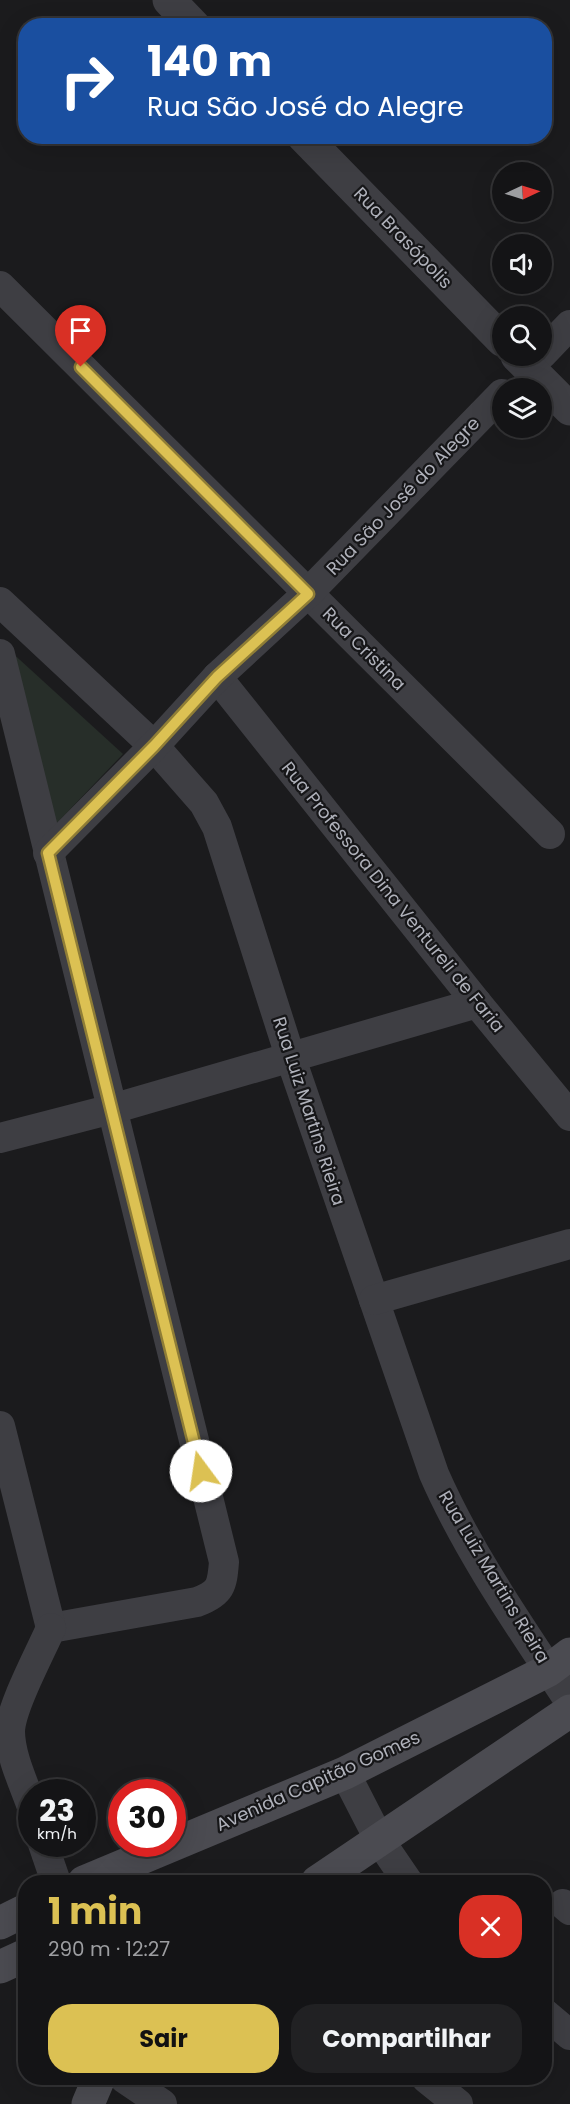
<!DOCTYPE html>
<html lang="pt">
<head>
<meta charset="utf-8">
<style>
  :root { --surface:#141416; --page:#212123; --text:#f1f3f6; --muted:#9d9ea1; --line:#333335; --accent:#dcc153 }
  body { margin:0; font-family:Poppins,sans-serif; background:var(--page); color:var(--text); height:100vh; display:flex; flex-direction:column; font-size:22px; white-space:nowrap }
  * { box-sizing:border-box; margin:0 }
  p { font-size:20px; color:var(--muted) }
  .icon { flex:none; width:33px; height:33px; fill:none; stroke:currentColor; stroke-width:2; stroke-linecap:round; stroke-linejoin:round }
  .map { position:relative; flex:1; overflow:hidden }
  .sheet { position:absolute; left:18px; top:1875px; width:534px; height:210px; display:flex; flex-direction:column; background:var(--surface); border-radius:24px; box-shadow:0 6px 24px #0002,0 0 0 2px var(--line) }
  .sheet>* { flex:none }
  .hud { position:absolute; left:18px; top:18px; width:534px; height:126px; border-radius:24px; box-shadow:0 6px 24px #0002,0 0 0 2px var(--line); background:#1a4fa0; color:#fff; overflow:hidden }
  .needle { width:39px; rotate:86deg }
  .fabs { position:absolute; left:492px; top:162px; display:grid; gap:12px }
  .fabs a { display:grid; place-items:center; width:60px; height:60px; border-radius:50%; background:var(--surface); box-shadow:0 6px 24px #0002,0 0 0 2px var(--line); font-size:30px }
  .speed { position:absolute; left:18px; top:1779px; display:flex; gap:12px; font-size:30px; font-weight:700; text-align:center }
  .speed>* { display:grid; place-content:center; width:78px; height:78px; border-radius:50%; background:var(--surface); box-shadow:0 6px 24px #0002,0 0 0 2px var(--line); line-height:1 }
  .speed small { font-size:15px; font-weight:400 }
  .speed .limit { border:9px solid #d22; background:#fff; color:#111 }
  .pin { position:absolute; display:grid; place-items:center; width:51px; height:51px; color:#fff; margin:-62px -26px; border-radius:50% 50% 50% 0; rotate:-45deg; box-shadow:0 0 6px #0007 }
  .pin .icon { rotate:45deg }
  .me { position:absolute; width:66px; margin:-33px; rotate:346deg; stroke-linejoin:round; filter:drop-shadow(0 0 4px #0008) }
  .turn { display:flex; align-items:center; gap:21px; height:126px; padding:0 30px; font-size:27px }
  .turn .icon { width:78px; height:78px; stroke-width:2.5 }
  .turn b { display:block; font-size:42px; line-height:51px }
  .round { display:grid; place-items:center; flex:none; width:63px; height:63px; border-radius:24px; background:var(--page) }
  .summary { display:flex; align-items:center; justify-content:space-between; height:102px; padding:0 30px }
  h1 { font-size:36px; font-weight:700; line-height:45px; color:var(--accent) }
  .primary-button { display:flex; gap:12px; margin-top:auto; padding:12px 30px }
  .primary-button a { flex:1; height:69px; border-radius:24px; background:var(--accent); color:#111; font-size:24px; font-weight:700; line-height:69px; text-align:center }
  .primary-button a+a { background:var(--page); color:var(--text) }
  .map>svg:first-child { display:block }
</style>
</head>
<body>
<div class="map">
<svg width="570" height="2104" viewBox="0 0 570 2104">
  <rect width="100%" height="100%" fill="#1b1b1d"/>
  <!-- green -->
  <polygon fill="#272e29" points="8,649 123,754 52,828"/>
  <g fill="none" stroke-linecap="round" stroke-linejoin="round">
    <!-- minor -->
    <g stroke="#3e3e43" stroke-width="30">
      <polyline points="0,286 550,834"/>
      <polyline points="542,354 570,325"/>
      <path d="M 0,602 L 154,746 L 204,803 L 217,827 L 290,1056 L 434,1474 C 469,1554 522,1629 570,1702"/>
      <path d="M 0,654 L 224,1562 C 222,1586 221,1593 197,1602 L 51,1628"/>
      <polyline points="217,677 477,1003 570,1116"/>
      <polyline points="48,853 154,746 217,677 308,593 502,394"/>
      <polyline points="0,1138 112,1109 477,1003"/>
      <polyline points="374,1300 570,1244"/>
      <polyline points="0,1426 51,1628"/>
      <polyline points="345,1773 380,1841 408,1882"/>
      <path d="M 32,1807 C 24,1784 10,1756 10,1731 C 11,1707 40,1653 51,1628"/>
      <polyline points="43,1844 56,1882"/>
      <polyline points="563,1904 570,1910"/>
      <polyline points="544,2013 570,2035"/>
      <polyline points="124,2078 162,2104"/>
      <polyline points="426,2078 458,2104"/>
    </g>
    <!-- tertiary -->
    <g stroke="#3e3e43" stroke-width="33">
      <polyline points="169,0 194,26"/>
      <polyline points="303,136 502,340"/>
      <polyline points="517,356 570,409"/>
    </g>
    <!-- secondary -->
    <g stroke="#4b4b51" stroke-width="33">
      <polyline points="84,1882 345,1773 549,1670 570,1654"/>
      <polyline points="317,1882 570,1711"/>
      <polyline points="0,1923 26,1910"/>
      <polyline points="0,1967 26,1955"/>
      <polyline points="88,2104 99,2078"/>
    </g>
  </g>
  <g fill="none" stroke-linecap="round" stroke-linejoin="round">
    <defs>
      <polyline id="route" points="81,367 308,594 217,677 154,746 48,853 201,1471"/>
    </defs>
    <!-- route casing -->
    <use href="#route" stroke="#8f7d36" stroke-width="15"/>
    <!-- route -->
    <use href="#route" stroke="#dcc153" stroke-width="10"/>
  </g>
  <g text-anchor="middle" stroke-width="4.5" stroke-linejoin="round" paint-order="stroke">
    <!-- street labels -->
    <g font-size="18" fill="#afb1ba" stroke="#161618">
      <text transform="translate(403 238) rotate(46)" y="6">Rua Brasópolis</text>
      <text transform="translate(403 496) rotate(-46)" y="6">Rua São José do Alegre</text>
      <text transform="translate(364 649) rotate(45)" y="6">Rua Cristina</text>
      <text transform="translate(393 897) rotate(51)" y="6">Rua Professora Dina Ventureli de Faria</text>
      <text transform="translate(309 1111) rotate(72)" y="6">Rua Luiz Martins Rieira</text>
      <text transform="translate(494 1577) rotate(59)" y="6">Rua Luiz Martins Rieira</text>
      <text transform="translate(318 1781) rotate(-24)" y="6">Avenida Capitão Gomes</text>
    </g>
  </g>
</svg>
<div class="fabs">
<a><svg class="needle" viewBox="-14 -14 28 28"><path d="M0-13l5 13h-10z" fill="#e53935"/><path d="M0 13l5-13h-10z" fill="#9d9ea1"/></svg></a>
<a><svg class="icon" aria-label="sound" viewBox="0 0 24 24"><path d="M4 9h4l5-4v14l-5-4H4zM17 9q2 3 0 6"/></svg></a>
<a><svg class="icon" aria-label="search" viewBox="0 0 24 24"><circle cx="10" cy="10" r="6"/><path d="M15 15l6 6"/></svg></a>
<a><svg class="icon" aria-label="layers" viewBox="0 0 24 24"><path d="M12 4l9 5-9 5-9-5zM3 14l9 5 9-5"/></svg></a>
</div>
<div class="speed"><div>23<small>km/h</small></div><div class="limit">30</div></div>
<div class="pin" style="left:81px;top:367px;background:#d93025"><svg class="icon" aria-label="arrive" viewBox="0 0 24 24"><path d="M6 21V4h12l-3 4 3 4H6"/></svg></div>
<svg class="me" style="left:201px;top:1471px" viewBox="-20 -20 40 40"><circle r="19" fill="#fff"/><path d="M0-13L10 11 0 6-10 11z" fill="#dcc153"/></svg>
<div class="hud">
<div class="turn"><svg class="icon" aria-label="right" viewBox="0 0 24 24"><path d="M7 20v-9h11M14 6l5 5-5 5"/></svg><div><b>140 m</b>Rua São José do Alegre</div></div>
</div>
<section class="sheet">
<div class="summary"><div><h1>1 min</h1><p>290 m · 12:27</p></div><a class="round" style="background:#d93025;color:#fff"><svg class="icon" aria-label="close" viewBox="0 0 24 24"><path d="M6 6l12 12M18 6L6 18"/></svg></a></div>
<div class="primary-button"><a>Sair</a><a>Compartilhar</a></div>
</section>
</div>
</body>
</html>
